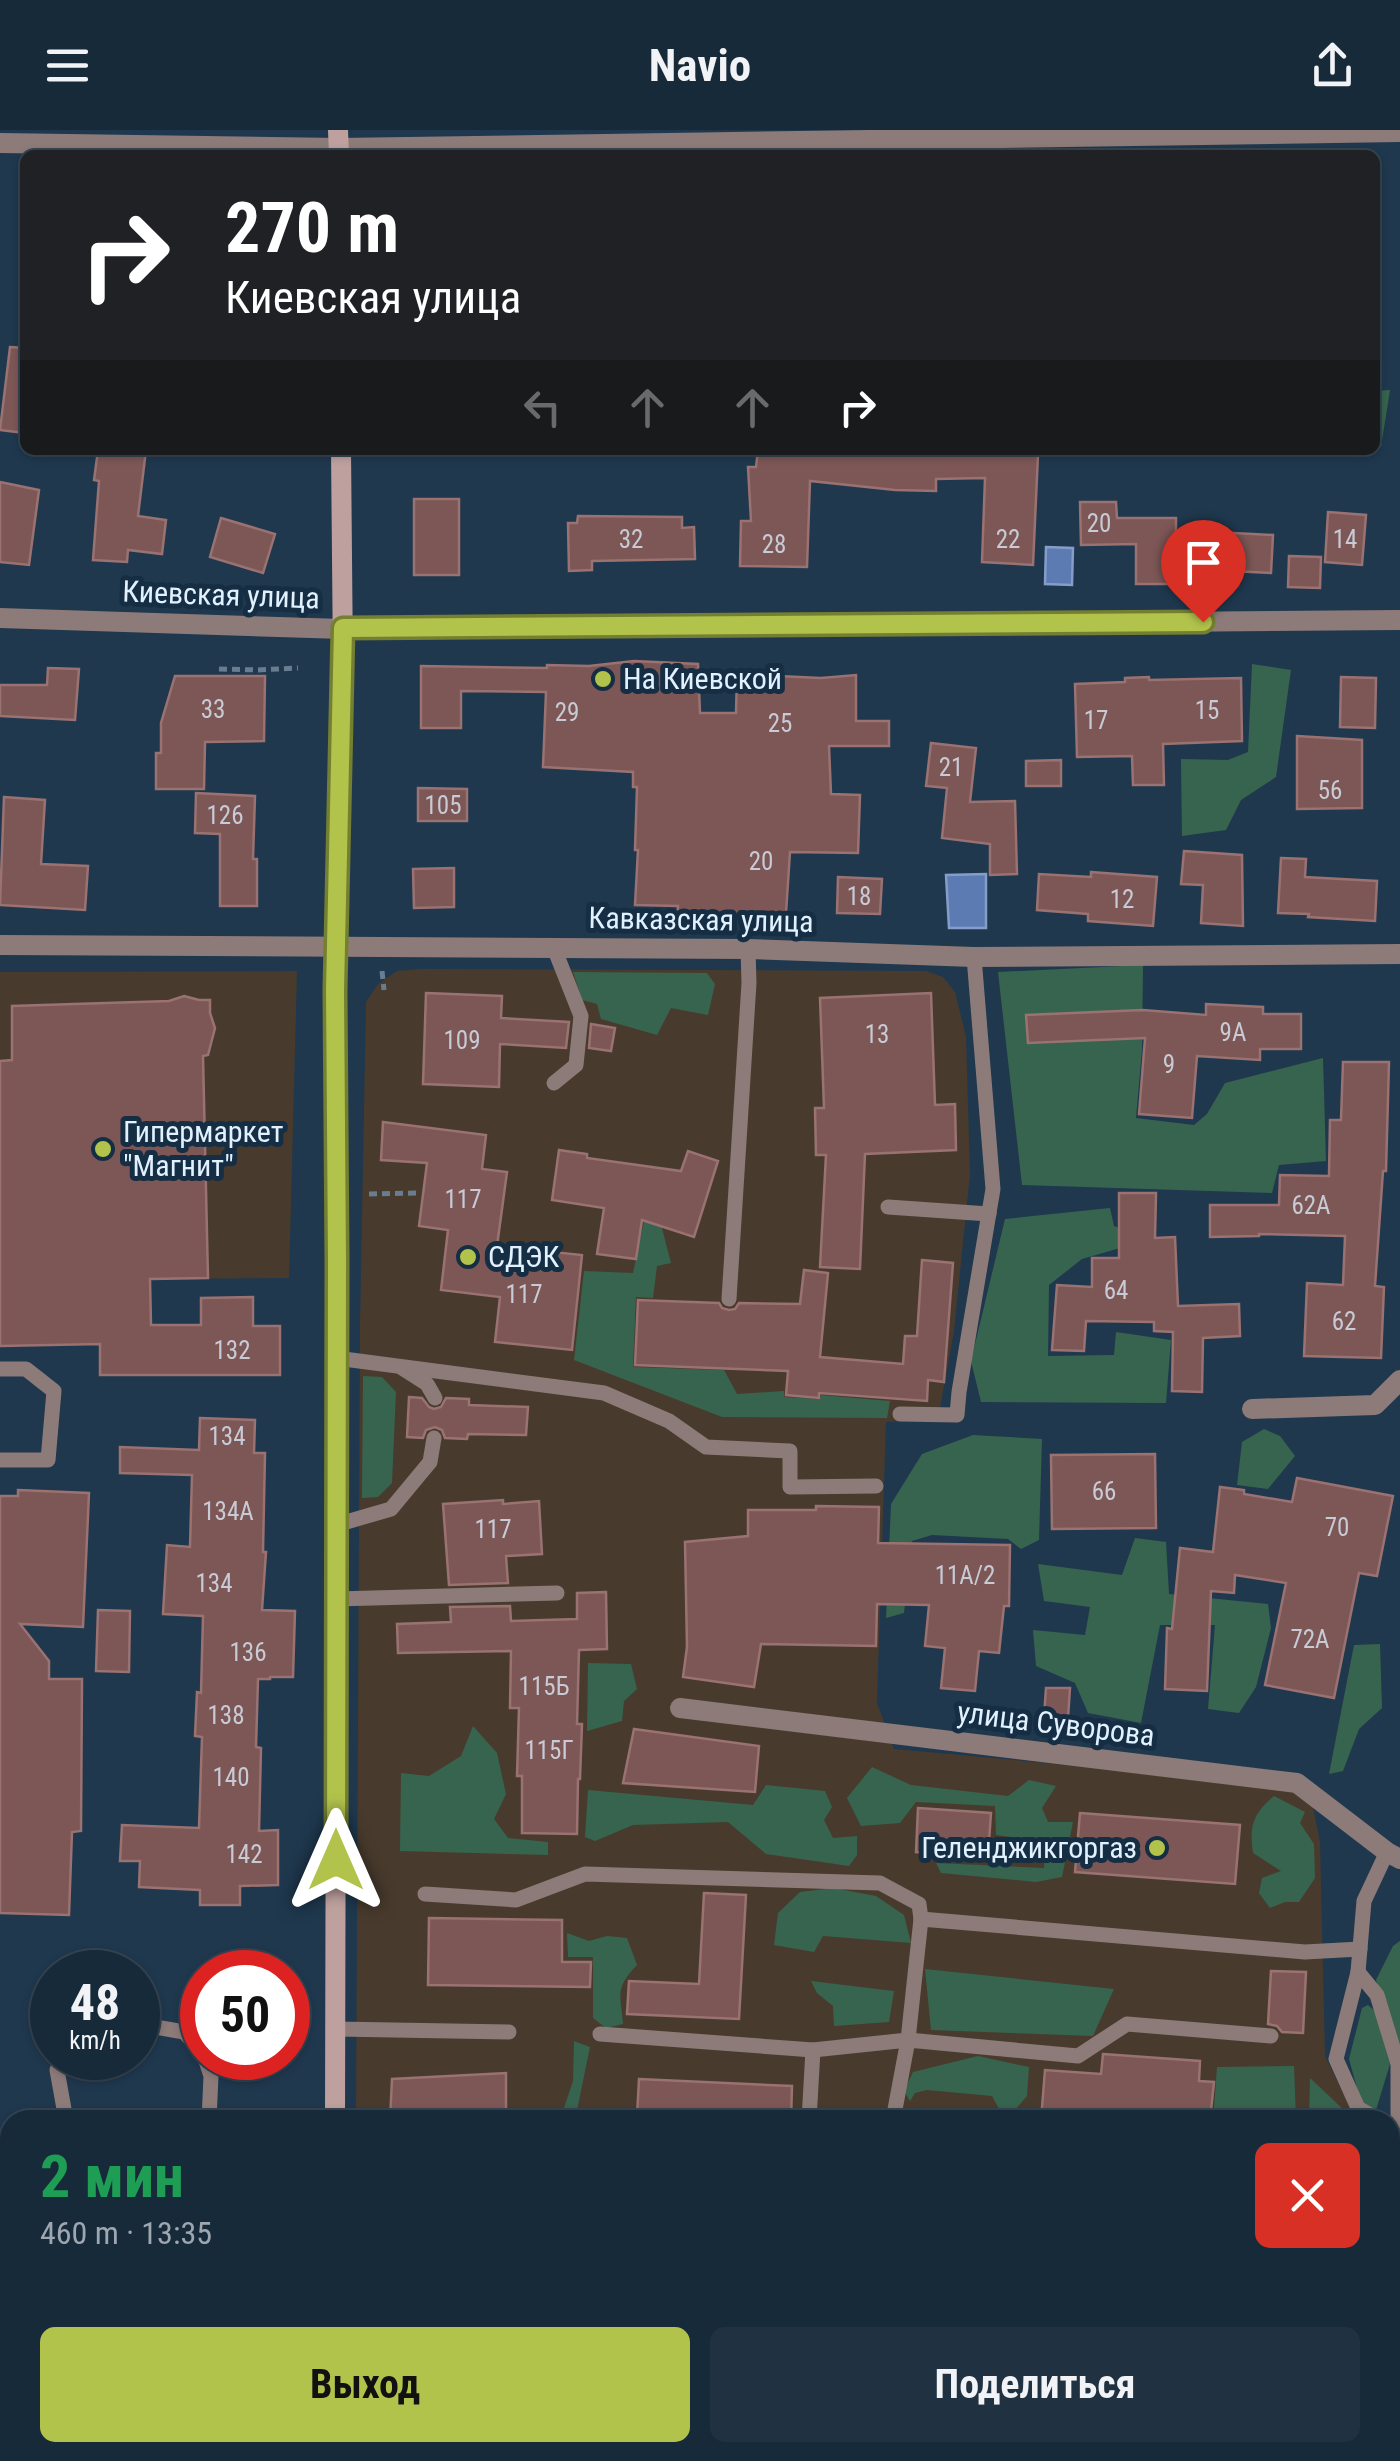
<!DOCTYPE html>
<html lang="ru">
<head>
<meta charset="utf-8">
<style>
  :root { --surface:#172a3a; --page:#203242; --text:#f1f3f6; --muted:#9ea7af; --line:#364654; --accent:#b2c34c }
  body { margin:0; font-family:"Roboto Condensed",sans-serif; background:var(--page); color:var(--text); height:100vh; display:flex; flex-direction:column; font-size:38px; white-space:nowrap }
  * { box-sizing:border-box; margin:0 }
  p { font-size:32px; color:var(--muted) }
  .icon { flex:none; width:55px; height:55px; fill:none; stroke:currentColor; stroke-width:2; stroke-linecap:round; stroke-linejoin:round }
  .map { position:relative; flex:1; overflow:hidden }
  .drawer { position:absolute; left:0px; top:1980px; width:1400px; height:352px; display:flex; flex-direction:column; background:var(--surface); border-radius:30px 30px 0 0; box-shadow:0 2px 8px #0004,0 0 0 2px var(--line) }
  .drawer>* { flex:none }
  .hud { position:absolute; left:20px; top:20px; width:1360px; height:305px; border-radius:15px; box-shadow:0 2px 8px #0004,0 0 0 2px var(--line); background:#202124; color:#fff; overflow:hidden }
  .speed { position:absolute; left:30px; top:1820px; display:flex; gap:20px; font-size:50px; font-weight:700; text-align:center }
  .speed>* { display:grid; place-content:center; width:130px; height:130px; border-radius:50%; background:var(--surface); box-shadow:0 2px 8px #0004,0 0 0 2px var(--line); line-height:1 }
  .speed small { font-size:25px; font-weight:400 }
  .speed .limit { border:15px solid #d22; background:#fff; color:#111 }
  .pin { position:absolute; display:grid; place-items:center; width:85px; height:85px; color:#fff; margin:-102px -42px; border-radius:50% 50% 50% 0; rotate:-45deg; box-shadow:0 0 10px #0007 }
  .pin .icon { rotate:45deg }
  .me { position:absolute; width:110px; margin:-55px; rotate:0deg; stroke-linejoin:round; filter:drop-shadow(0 0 8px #0008) }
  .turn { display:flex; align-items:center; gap:35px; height:210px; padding:0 40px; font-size:45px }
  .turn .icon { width:130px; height:130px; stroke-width:2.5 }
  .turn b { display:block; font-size:70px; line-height:85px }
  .lanes { display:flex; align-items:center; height:95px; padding:0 40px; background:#0003; justify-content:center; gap:50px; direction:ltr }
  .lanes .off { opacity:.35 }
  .round { display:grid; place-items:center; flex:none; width:105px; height:105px; border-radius:15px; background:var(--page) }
  .summary { display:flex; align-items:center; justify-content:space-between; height:170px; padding:0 40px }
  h1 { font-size:60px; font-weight:700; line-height:75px; color:#1e9e55 }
  .button { display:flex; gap:20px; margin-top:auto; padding:20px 40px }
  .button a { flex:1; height:115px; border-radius:15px; background:var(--accent); color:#111; font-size:40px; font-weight:700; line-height:115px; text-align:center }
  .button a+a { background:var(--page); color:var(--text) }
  header { display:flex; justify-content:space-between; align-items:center; height:130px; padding:0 40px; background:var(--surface); font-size:45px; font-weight:700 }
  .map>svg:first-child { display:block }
</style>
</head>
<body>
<header><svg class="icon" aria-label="menu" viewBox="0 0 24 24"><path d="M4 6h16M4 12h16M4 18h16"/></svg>Navio<svg class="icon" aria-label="share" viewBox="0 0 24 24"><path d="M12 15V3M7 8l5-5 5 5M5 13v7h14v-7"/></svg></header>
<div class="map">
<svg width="1400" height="2331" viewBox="0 0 1400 2331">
  <rect width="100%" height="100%" fill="#1f384e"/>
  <!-- commercial -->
  <g fill="#483b2d">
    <polygon points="421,839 926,841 943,847 955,862 966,907 970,1044 954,1201 938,1289 886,1292 877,1573 894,1619 1309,1657 1320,1712 1325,1926 1357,1990 356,1990 360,1195 366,872 378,854 397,841"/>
    <polygon points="297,841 289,1148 0,1150 0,842"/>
    <polygon points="0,2323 17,2322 291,2323 291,2331 0,2331"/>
    <polygon points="353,2323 781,2322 788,2331 353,2331"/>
    <polygon points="1110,2323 1340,2323 1323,2331 1130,2331"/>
  </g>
  <!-- green -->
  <g fill="#37644e">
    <polygon points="1390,260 1381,317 1375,317 1375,261"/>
    <polygon points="1252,534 1291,540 1276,647 1241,670 1226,700 1182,706 1181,629 1228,630 1248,622"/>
    <polygon points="1143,835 1142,920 1136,988 1194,995 1207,984 1225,953 1323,928 1326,1031 1279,1035 1272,1063 1022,1055 998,842"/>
    <polygon points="573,842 707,843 715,854 708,885 671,878 657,905 601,889 597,874 582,870"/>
    <polygon points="647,1077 657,1079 671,1133 657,1136 653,1168 636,1167 633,1237 724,1240 737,1264 784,1261 784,1267 820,1269 821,1265 890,1271 887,1288 722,1287 574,1230 584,1141 633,1143"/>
    <polygon points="1110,1078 1114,1096 1129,1102 1127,1116 1082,1129 1049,1155 1048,1226 1114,1225 1116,1202 1171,1210 1166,1273 981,1272 971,1231 1005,1089"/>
    <polygon points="363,1246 382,1247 396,1262 392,1353 378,1367 362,1368"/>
    <polygon points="1264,1299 1280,1306 1295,1326 1268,1359 1237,1355 1242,1312"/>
    <polygon points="973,1305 1042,1309 1039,1410 1021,1419 1008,1409 932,1405 912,1411 904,1483 886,1488 891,1374 922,1324"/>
    <polygon points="1135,1408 1166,1412 1169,1464 1268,1474 1271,1498 1256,1557 1239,1583 1208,1579 1215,1495 1160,1495 1141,1593 1088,1583 1075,1553 1036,1536 1033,1500 1085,1505 1090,1477 1044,1471 1038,1434 1122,1445"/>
    <polygon points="1380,1514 1382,1578 1359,1599 1343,1641 1329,1644 1354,1515"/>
    <polygon points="588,1533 631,1534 637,1559 624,1571 622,1591 587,1601"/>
    <polygon points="473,1596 497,1623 506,1664 494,1689 508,1708 548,1712 548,1725 400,1721 401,1643 429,1646 461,1626"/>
    <polygon points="872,1637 911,1655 1008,1666 1029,1650 1056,1656 1042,1678 1048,1692 1073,1692 1062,1747 1036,1752 941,1743 936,1733 1044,1738 1046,1712 996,1705 995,1676 916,1672 900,1693 861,1696 847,1668"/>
    <polygon points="766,1655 825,1661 832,1677 824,1690 833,1708 857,1706 857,1725 849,1736 766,1724 728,1692 633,1695 595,1711 585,1707 588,1660 753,1675"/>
    <path d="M 1274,1666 L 1305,1682 L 1300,1693 L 1314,1714 L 1315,1748 L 1299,1772 L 1285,1772 L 1270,1778 L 1259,1763 L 1262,1748 L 1281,1741 L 1253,1723 C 1249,1695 1253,1684 1274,1666 Z"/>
    <polygon points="833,1758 876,1766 904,1785 911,1813 823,1806 814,1822 774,1815 778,1783 800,1762"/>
    <path d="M 567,1803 L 589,1811 L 607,1806 L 627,1808 L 637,1835 C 614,1859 621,1864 623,1894 L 606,1898 L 593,1888 L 593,1827 L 568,1827 Z"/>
    <polygon points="1400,1811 1400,1927 1376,1850 1393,1816"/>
    <polygon points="925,1839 1114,1859 1093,1906 931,1900"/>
    <polygon points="811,1851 894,1861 889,1892 834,1896 833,1876 817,1863"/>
    <polygon points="1368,1875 1375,1881 1390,1934 1376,1980 1368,1980 1360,1969 1349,1929 1362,1878"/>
    <polygon points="574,1911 590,1917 575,1990 560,1990 573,1951"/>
    <polygon points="978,1926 1029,1937 1027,1966 1014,1981 999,1979 992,1966 927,1960 915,1963 910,1971 904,1961 913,1942"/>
    <polygon points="1294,1936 1296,1990 1213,1990 1217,1937"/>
    <polygon points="1310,1948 1346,1982 1350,1990 1309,1990"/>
    <polygon points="1400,2042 1400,2282 1395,2286 1390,2256 1390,2043"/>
    <polygon points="1161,2323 1336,2323 1318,2331 1166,2331 1168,2326"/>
  </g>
  <!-- water -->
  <g fill="#5c7bb2" stroke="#849ec9" stroke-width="2.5">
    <polygon points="1046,417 1073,418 1072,455 1045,454"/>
    <polygon points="986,744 986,798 949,798 946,745"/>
  </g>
  <!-- building -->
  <g fill="#7c5756" stroke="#997271" stroke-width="2.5">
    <polygon points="10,217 25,218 25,303 0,300"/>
    <polygon points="98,320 146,320 138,386 166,390 162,424 128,420 127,432 93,430 99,351 94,350"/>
    <polygon points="758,320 1022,320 1022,324 1038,325 1033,435 982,432 985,348 936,349 936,361 895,360 810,351 807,437 740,436 741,391 751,391 748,337 756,337"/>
    <polygon points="0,352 39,360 29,435 0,432"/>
    <rect x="414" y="369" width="45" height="76"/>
    <polygon points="1080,372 1116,372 1117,388 1176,388 1176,454 1136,454 1136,414 1081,415"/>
    <polygon points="1328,382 1366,385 1362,435 1325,432"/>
    <polygon points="578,386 682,387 682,398 694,397 695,429 592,431 592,440 569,441 568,393 577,393"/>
    <polygon points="221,388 275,404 263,443 210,427"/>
    <polygon points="1233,403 1273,405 1271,443 1231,441"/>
    <polygon points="1289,426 1321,427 1320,458 1288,457"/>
    <polygon points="634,531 698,534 700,583 736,583 737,544 821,548 856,545 856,591 889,591 889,616 829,616 831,664 860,665 858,723 790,722 786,783 711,785 711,789 677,788 678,776 635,775 638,720 635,720 637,657 633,657 633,642 543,637 546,562 461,561 461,598 421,598 421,536 547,538 547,535 589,536"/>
    <polygon points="48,538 79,539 75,590 0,586 0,555 47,555"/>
    <polygon points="175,546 265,546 264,611 205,612 204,659 156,659 156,623 161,623 161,593"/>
    <polygon points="1149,547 1149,550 1241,548 1242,611 1163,614 1164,655 1133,655 1132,626 1077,627 1075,554 1125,552 1125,548"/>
    <polygon points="1341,547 1376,548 1375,598 1340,597"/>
    <polygon points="1297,606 1362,610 1362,678 1297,679"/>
    <polygon points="931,613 976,618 970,672 1015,671 1017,744 990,745 990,714 942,708 947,658 926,656"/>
    <polygon points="1061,630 1061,656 1026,656 1026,631"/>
    <polygon points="418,658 467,659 467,691 418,691"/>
    <polygon points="196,663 255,666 253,729 257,729 257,776 220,776 220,704 195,703"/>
    <polygon points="4,667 45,670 41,734 88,736 85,780 0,775"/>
    <polygon points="1184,721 1242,725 1243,796 1201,793 1203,755 1181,754"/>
    <polygon points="1281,728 1306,729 1305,747 1377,751 1375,791 1308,787 1309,784 1278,783"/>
    <polygon points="454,738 454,777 414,778 413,739"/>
    <polygon points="1091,742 1157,747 1153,796 1088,791 1088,784 1037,780 1039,744 1091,747"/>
    <polygon points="838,747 882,749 880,784 837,783"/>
    <polygon points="426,863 502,866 501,888 569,892 566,918 500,914 499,957 423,954"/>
    <polygon points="931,863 935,975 955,974 956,1020 865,1024 860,1139 820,1137 826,1025 816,1025 815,978 824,978 820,868"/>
    <polygon points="184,866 199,870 210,870 210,883 215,898 208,925 203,926 208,1148 150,1149 151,1195 201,1195 201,1168 253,1167 253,1196 280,1196 280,1245 100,1245 100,1214 0,1216 0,931 12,930 12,876 169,871"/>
    <polygon points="1206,874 1263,877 1263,884 1301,884 1301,919 1260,919 1260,930 1197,926 1192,988 1139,984 1145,908 1028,913 1026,885 1143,880 1206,885"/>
    <polygon points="591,894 615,898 611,921 589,918"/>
    <polygon points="1343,932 1389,932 1386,1041 1383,1041 1375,1156 1384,1157 1381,1228 1304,1226 1307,1153 1343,1155 1345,1106 1259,1104 1259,1106 1210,1107 1210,1075 1279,1075 1280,1045 1329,1046 1330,990 1341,990"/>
    <polygon points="383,992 486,1005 482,1039 507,1042 497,1116 582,1125 572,1220 495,1212 500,1167 441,1160 448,1100 419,1096 427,1033 381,1030"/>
    <polygon points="559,1020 587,1024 587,1028 681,1041 688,1021 718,1031 694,1107 642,1090 636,1129 597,1124 604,1078 552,1070"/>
    <polygon points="1119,1063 1156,1063 1155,1108 1175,1107 1178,1176 1239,1174 1240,1206 1203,1208 1202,1262 1172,1261 1173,1202 1154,1201 1154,1192 1086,1191 1084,1221 1052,1220 1057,1155 1092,1157 1092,1128 1119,1128"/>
    <polygon points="922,1130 953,1133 944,1252 928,1250 927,1271 819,1263 819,1268 786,1265 788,1241 635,1235 638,1170 719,1173 722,1178 729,1180 735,1179 739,1173 800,1174 804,1140 828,1143 820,1227 903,1234 905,1206 917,1206"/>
    <polygon points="409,1267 422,1268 429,1277 434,1279 441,1277 446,1268 469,1269 469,1275 528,1277 526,1305 468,1304 467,1309 445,1308 442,1300 435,1297 426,1300 423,1308 407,1307"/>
    <polygon points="200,1288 255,1290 254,1323 265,1323 263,1422 266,1422 262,1480 295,1481 293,1547 270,1547 270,1549 258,1549 256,1617 261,1618 259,1701 278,1700 278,1755 240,1756 240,1775 200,1775 200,1760 139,1757 140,1731 120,1731 122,1695 199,1698 202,1607 195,1606 197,1562 201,1563 203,1486 163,1484 167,1415 190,1417 192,1345 120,1343 120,1317 199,1320"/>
    <polygon points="1155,1324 1156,1398 1052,1399 1051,1325"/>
    <polygon points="1297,1348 1393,1366 1377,1446 1359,1443 1334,1568 1265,1555 1286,1453 1235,1445 1234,1463 1211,1461 1207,1561 1165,1559 1167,1498 1172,1499 1180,1418 1213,1422 1220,1357 1244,1360 1244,1364 1292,1372"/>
    <polygon points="18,1360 89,1363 83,1497 20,1494 49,1531 49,1549 82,1549 81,1701 72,1702 69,1785 0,1783 0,1366 18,1366"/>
    <polygon points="503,1370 503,1374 539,1371 542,1424 506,1426 508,1453 449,1455 443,1374"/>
    <polygon points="816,1376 879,1377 878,1413 1010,1415 1009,1476 1004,1476 999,1523 979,1521 975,1561 941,1558 945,1518 925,1516 929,1475 877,1474 876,1516 761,1514 754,1557 683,1547 687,1517 685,1412 748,1406 748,1380 816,1380"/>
    <polygon points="606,1462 607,1519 579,1520 577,1594 582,1594 580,1649 578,1649 577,1704 522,1703 522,1646 517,1646 519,1578 510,1578 511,1521 398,1523 397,1494 451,1492 450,1477 510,1476 511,1491 577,1489 577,1463"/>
    <polygon points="98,1480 130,1481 129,1542 96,1541"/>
    <polygon points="1046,1558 1070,1558 1068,1588 1044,1587"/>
    <polygon points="634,1599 759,1616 755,1662 623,1653"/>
    <polygon points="918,1678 991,1683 988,1726 916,1722"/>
    <polygon points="1080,1683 1240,1695 1235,1754 1075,1742"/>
    <polygon points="704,1763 746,1765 739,1889 627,1884 629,1851 699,1854"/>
    <polygon points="429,1788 562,1790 562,1832 591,1832 590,1857 428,1855"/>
    <polygon points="1271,1841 1306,1842 1303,1903 1282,1902 1277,1896 1268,1894"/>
    <polygon points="1103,1924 1200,1931 1199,1951 1214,1952 1210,1990 1041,1990 1045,1940 1101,1944"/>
    <polygon points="506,1943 506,1988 390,1990 392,1949"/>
    <polygon points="639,1949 792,1956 791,1990 637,1986"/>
  </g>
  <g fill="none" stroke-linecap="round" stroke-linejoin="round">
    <!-- path -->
    <g stroke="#687d90" stroke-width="5" stroke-dasharray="8 5" stroke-linecap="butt">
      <polyline points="219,539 258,540 298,538"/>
      <polyline points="382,841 384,860"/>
      <polyline points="369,1064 417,1063"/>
      <polyline points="1390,2298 1400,2290"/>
      <polyline points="788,2322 791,2331"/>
      <polyline points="1098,2322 1120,2331"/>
      <polyline points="371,2331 371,2322"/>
      <polyline points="1332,2331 1349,2322"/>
    </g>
    <!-- service -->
    <g stroke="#8d7b79" stroke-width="15">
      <polyline points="554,818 581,886 576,935 554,953"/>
      <polyline points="888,1077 989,1084"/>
      <polyline points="729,1169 749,853 748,819"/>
      <polyline points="336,1228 604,1263 669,1291 706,1317 790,1321 790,1357 876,1356"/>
      <polyline points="402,1238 427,1254 435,1268"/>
      <polyline points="0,1239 26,1239 54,1261 48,1330 0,1330"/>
      <polyline points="900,1284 957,1285 959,1262 993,1059 974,827"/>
      <polyline points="336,1395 391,1379 430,1332 434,1308"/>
      <polyline points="336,1469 557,1463"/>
      <polyline points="425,1764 516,1770 585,1744 880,1753 919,1774 921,1789"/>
      <polyline points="1358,1842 1377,1865 1398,1934 1398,1998 1390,1995"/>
      <polyline points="138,1894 184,1902 202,1921"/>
      <polyline points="336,1899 509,1902"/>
      <polyline points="600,1904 813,1920 809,1990"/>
      <polyline points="813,1920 908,1910 921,1789 1305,1822 1360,1819"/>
      <polyline points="62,1928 57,1940 66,1990"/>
      <polyline points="205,1928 211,1946 209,1990"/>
      <polyline points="893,1990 908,1910 1078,1926 1127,1894 1271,1906"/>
      <polyline points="1379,1990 1358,1978 1336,1929 1358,1842 1364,1771 1387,1722"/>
      <polyline points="0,2210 10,2209"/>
      <polyline points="297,2331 309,2322"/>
      <polyline points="834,2331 834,2322"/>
    </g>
    <!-- minor -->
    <g stroke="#8d7b79" stroke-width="20">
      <polyline points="0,13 339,18 1400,2"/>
      <polyline points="343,499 1400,490"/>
      <polyline points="0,815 748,819 974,827 1400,824"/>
      <polyline points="1252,1279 1375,1275 1400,1250"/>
      <polyline points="680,1578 1297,1653 1387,1722 1400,1729"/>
      <polyline points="331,2331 331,2322"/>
    </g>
    <!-- tertiary -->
    <polyline stroke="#8d7b79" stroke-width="20" points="0,488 343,499"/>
    <!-- secondary -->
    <g stroke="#bea19f" stroke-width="20">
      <polyline points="338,0 339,25"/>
      <polyline points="335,1990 337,1130 335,860 343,534 341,320"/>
      <polyline points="981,2322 1003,2331"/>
    </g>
  </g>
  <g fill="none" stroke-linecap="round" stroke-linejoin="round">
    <defs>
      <polyline id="route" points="336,1730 337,1130 335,860 343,498 1203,492"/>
    </defs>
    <!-- route casing -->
    <use href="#route" stroke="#747f31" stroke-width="25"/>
    <!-- route -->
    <use href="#route" stroke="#b2c34c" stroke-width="18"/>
  </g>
  <!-- markers -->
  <g fill="#b2c34c" stroke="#152e43" stroke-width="4">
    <circle cx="603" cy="549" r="10"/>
    <circle cx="103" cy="1019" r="10"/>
    <circle cx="468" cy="1127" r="10"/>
    <circle cx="1157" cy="1718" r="10"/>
  </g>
  <g text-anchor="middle" stroke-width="10" stroke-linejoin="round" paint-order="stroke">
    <!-- number labels -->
    <g font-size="25" fill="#c8cad5">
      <text x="1099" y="402">20</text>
      <text x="631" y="418">32</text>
      <text x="1008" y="418">22</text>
      <text x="1345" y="418">14</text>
      <text x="774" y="423">28</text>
      <text x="213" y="588">33</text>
      <text x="1207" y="589">15</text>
      <text x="567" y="591">29</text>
      <text x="1096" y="599">17</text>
      <text x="780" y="602">25</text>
      <text x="951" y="646">21</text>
      <text x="1330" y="669">56</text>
      <text x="443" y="684">105</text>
      <text x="225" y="694">126</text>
      <text x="761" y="740">20</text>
      <text x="859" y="775">18</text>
      <text x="1122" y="778">12</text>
      <text x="1233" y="911">9А</text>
      <text x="877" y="913">13</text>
      <text x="462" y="919">109</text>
      <text x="1169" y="943">9</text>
      <text x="463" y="1078">117</text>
      <text x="1311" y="1084">62А</text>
      <text x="1116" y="1169">64</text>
      <text x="524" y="1173">117</text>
      <text x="1344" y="1200">62</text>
      <text x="232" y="1229">132</text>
      <text x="227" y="1315">134</text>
      <text x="1104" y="1370">66</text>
      <text x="228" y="1390">134А</text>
      <text x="1337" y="1406">70</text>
      <text x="493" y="1408">117</text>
      <text x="965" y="1454">11А/2</text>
      <text x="214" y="1462">134</text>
      <text x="1310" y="1518">72А</text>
      <text x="248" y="1531">136</text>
      <text x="544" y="1565">115Б</text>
      <text x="226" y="1594">138</text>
      <text x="549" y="1629">115Г</text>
      <text x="231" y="1656">140</text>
      <text x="244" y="1733">142</text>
    </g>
    <!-- street labels -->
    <g font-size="30" fill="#e2f1ff" stroke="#152e43">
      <text transform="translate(221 465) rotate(2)" y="10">Киевская улица</text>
      <text transform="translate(701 790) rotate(1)" y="10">Кавказская улица</text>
      <text transform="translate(1056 1594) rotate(7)" y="10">улица Суворова</text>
    </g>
    <!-- poi labels -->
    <g font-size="30" fill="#e2f1ff" stroke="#152e43" text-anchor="start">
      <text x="623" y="559">На Киевской</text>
      <text x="123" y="1012">Гипермаркет<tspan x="123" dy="34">"Магнит"</tspan></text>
      <text x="488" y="1137">СДЭК</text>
      <text x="1137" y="1728" text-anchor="end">Геленджикгоргаз</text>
    </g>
  </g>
</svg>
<div class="speed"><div>48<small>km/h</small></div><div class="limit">50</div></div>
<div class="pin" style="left:1203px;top:492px;background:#d93025"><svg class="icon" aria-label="arrive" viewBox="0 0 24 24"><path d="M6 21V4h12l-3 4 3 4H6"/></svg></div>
<svg class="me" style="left:336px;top:1730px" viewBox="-20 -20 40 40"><path d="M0-17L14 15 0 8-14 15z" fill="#b2c34c" stroke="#fff" stroke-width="4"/></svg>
<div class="hud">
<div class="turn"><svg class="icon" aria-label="right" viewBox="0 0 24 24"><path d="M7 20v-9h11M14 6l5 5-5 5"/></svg><div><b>270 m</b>Киевская улица</div></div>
<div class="lanes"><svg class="icon off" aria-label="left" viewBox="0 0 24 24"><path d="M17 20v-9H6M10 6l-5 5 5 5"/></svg><svg class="icon off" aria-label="ahead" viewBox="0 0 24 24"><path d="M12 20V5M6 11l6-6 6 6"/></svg><svg class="icon off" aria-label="ahead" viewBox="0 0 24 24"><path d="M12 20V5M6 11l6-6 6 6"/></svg><svg class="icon" aria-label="right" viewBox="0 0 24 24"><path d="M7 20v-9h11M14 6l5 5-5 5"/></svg></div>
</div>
<section class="drawer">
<div class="summary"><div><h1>2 мин</h1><p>460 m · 13:35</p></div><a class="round" style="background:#d93025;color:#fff"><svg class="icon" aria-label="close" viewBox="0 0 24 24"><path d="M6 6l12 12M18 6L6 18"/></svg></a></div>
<div class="button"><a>Выход</a><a>Поделиться</a></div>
</section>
</div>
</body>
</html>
